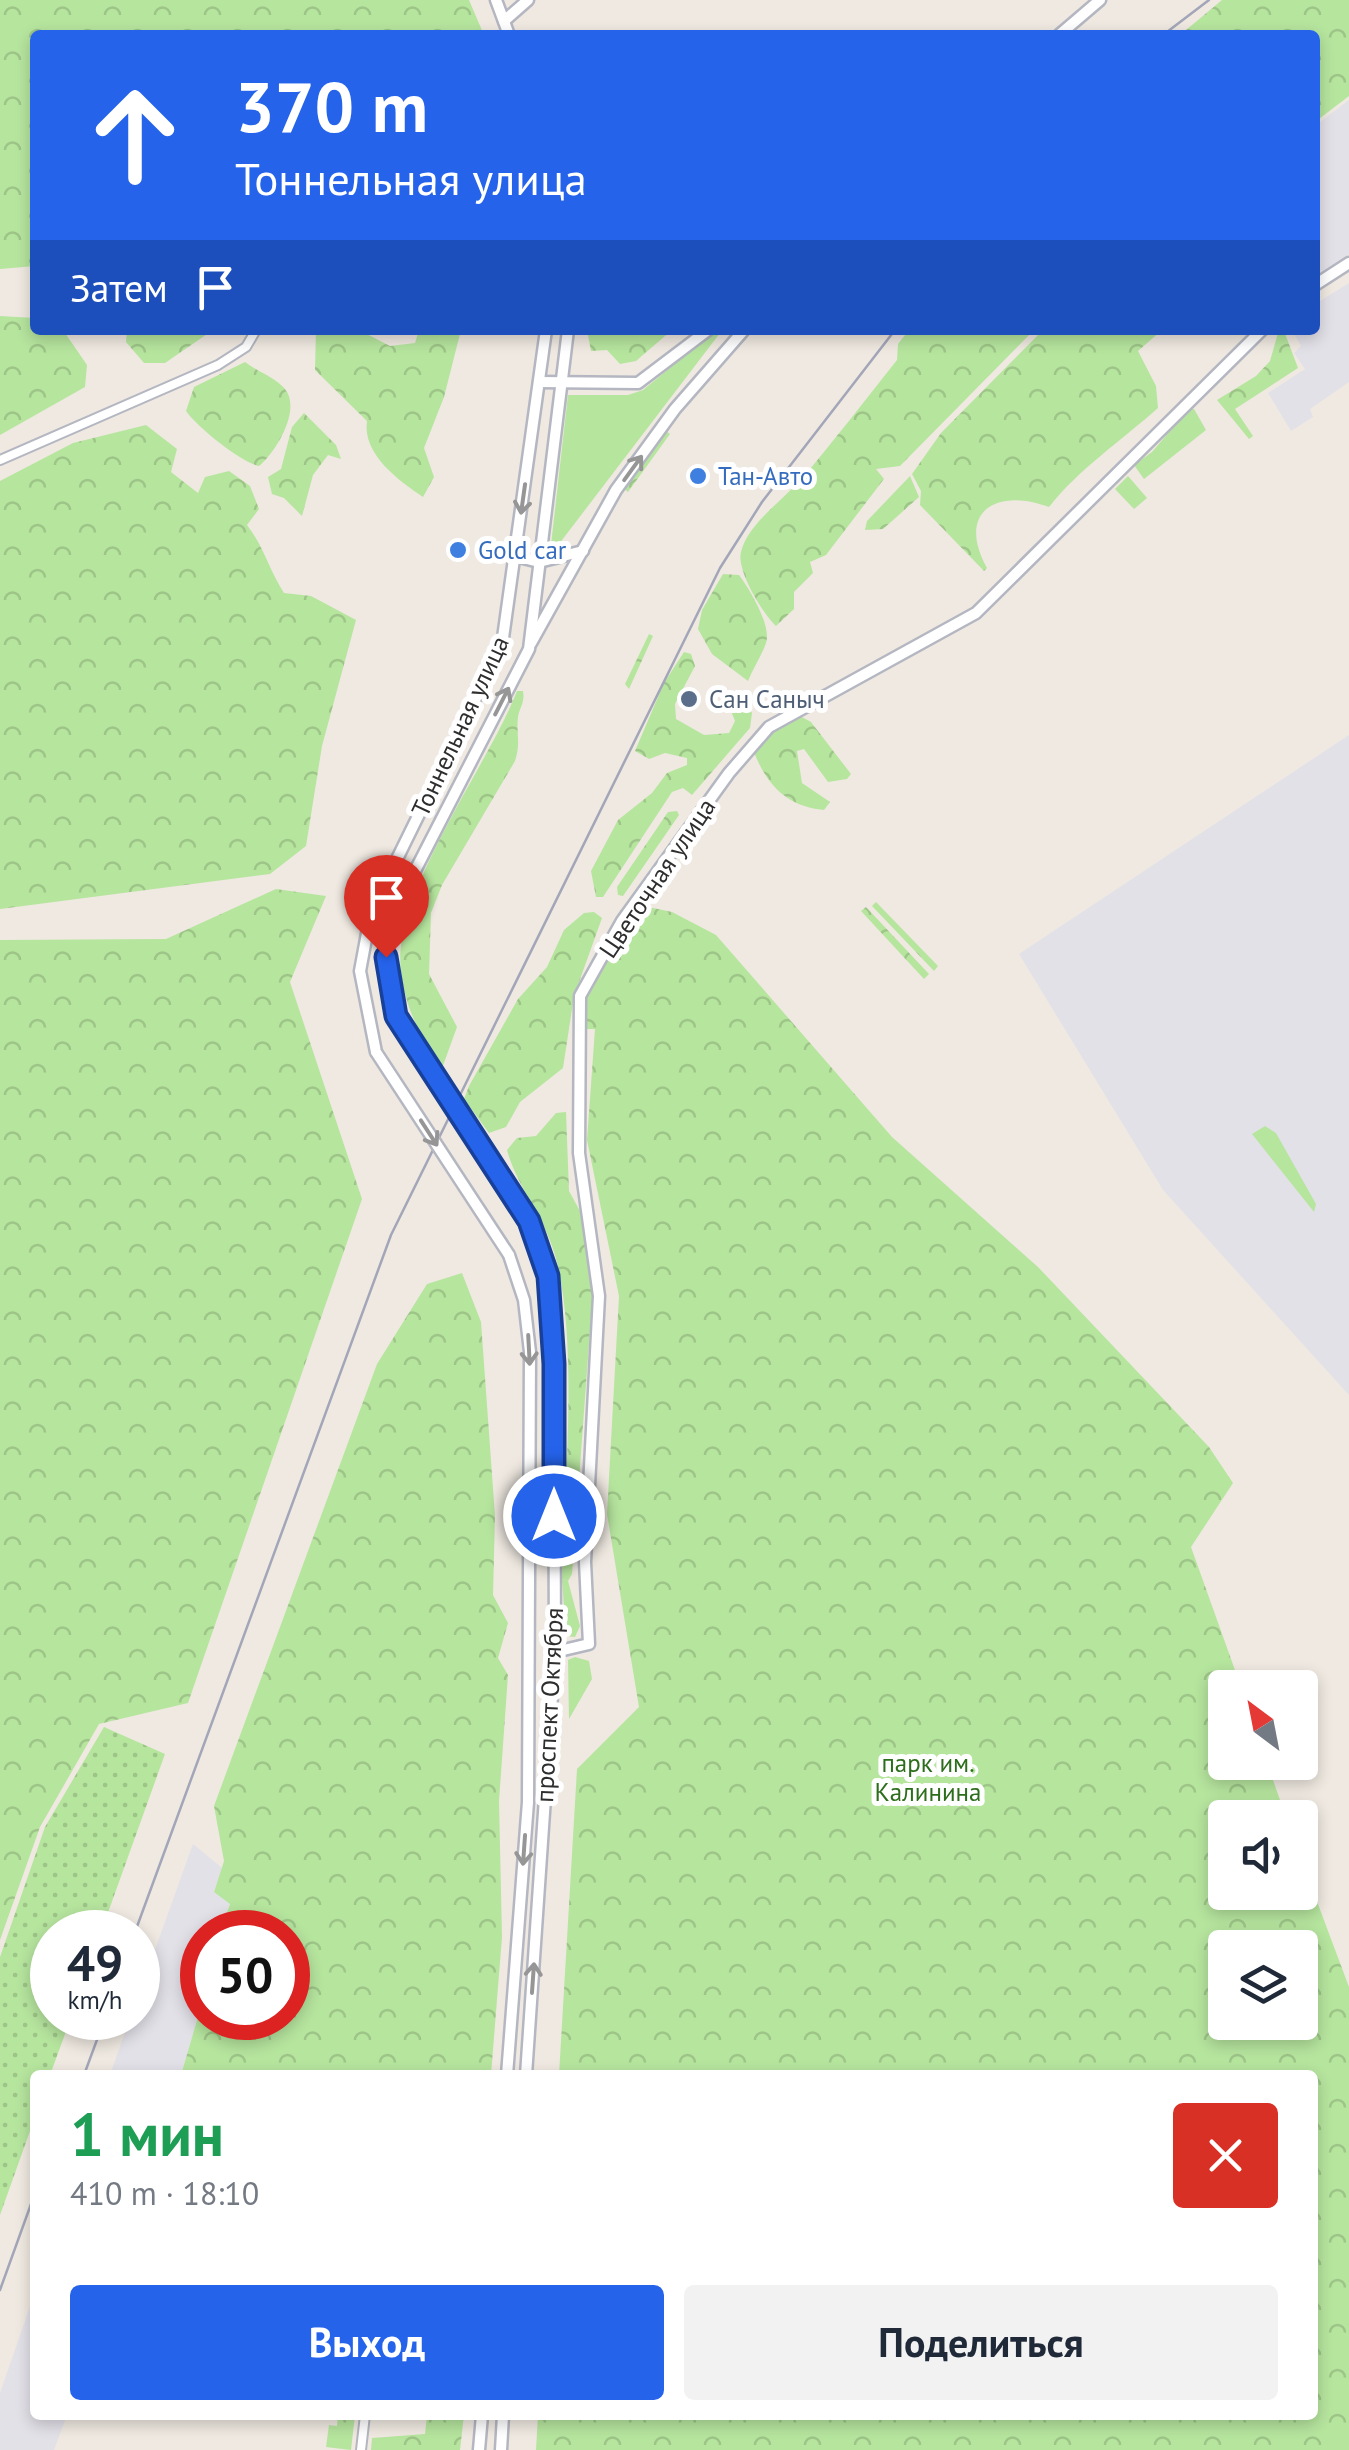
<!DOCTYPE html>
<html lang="ru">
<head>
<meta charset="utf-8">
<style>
  :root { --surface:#fff; --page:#f2f2f3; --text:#1f2937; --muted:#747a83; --accent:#2563eb }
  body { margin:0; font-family:"PT Sans",sans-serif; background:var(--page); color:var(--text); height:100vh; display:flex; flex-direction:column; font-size:38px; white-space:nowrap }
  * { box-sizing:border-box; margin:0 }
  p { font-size:32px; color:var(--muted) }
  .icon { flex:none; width:55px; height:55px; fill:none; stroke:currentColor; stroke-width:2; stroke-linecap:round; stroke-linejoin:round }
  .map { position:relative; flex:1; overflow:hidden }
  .sheet { position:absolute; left:30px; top:2070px; width:1288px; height:350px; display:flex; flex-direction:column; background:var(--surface); border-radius:10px; box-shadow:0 5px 15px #0003 }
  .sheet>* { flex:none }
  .hud { position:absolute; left:30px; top:30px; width:1290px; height:305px; border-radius:10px; box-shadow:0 5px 15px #0003; background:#2563eb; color:#fff; overflow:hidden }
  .needle { width:65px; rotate:328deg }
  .controls { position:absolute; left:1208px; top:1670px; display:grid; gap:20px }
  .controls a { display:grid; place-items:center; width:110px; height:110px; border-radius:10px; background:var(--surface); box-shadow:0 5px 15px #0003; font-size:50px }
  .speed { position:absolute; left:30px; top:1910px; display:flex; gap:20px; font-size:50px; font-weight:700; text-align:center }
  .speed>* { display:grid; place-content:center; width:130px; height:130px; border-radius:50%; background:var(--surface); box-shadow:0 5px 15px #0003; line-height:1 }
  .speed small { font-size:25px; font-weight:400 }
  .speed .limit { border:15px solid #d22; background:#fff; color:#111 }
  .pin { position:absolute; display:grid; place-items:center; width:85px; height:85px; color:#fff; margin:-102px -42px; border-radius:50% 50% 50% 0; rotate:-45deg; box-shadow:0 0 10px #0007 }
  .pin .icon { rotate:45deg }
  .me { position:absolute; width:110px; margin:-55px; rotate:0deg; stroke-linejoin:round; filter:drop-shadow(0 0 8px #0008) }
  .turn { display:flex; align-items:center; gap:35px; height:210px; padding:0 40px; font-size:45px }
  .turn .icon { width:130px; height:130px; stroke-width:2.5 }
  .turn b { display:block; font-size:70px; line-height:85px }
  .then { display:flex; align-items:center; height:95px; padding:0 40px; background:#0003; gap:20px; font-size:38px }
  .round { display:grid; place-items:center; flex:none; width:105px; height:105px; border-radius:10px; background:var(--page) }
  .head { display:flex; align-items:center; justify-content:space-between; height:170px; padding:0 40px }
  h1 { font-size:60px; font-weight:800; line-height:75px; color:#1e9e55 }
  .button { display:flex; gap:20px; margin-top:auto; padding:20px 40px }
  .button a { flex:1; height:115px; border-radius:10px; background:var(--accent); color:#fff; font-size:40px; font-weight:800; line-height:115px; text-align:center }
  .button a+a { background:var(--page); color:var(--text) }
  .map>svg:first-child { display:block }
</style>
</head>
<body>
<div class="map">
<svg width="1349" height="2450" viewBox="0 0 1349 2450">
  <defs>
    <pattern id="forest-crowns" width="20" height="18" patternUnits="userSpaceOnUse" patternTransform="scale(2.5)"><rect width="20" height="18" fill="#b6e59e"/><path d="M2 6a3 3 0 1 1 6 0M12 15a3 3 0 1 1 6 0" fill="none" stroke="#9dc588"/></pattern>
    <pattern id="garden-dots" width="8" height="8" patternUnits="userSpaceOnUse" patternTransform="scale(2.5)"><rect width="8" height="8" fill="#b6e59e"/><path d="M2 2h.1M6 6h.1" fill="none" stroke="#9dc588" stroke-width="1.8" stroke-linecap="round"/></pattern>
  </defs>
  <rect width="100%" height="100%" fill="#efe9e1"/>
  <!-- industrial -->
  <g fill="#e3e1e8">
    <polygon points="1349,100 1349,254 1315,279 1315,126"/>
    <polygon points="1349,283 1349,382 1310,409 1313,417 1291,431 1268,393 1305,369 1294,353 1301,346 1292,330 1315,330 1315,304"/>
    <polygon points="1349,735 1349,1395 1163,1190 1019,954"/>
    <polygon points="193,1844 222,1868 214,1891 230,1903 224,1921 210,1921 208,1932 202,1932 202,2003 181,2075 110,2075 130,2018 138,2018 138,1997"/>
    <polygon points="35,2292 35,2415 67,2415 54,2450 0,2450 0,2393"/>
  </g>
  <!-- grass -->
  <g fill="#b6e59e">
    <polygon points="716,330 720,333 559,544 551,545 568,395 628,395 643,390"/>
    <polygon points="1189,409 1194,409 1206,430 1144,479 1134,465 1152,452"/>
    <polygon points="1128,476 1147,498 1134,509 1115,489"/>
    <polygon points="1265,1126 1276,1133 1316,1204 1314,1212 1252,1134"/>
    <polygon points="562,1579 568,1581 580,1626 575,1637 566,1636"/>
    <polygon points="575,1657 589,1661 592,1679 569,1719 568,1660"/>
  </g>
  <!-- forest -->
  <g fill="url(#forest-crowns)" fill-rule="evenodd">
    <polygon points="0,0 469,0 484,35 35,35 35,266 0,269"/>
    <polygon points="1222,0 1349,0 1349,96 1315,122 1315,35 1180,35"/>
    <polygon points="0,316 35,318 35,330 63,330 87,365 85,387 0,435"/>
    <polygon points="127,330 213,330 165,363 144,363 126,342"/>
    <path d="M 316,330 L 359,330 L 390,346 L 415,343 L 419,330 L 461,330 L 444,397 L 424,448 L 434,477 L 423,497 C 399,481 362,454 367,421 L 315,370 Z"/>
    <polygon points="587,330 672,330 636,361 620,364 607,350 591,351"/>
    <path d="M 909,330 L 1034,330 L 900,466 L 876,469 L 884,479 L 826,555 L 810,562 L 813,573 L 794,592 L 794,609 L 776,626 C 763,614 736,570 741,552 C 748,523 786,498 805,475 C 836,438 867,398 897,360 L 898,344 Z"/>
    <path d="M 1043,330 L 1162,330 L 1138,351 L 1156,386 L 1158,408 C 1122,440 1078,470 1049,507 C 996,487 956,512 987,568 L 984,571 L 920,505 L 921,491 L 912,474 L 941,433 Z"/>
    <polygon points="1284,331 1298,368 1235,409 1253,436 1249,439 1217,400 1256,376 1270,361 1278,333"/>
    <path d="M 245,362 C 258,372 275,377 285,389 C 302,410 275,453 259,466 C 242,463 197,427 186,411 L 194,387 Z"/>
    <polygon points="304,413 336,445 341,459 328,455 313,475 302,516 284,498 272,494 268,477 281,469 292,427"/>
    <path d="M 146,425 L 177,449 L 171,472 L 198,493 L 205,477 L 229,471 L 250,486 L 259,509 L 247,525 C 264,547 269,570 284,593 L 311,596 L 356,620 L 322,746 L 306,846 L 270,874 L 0,909 L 0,481 L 73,443 Z"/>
    <polygon points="666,431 670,434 628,492 623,488"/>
    <polygon points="910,476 919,497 883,529 865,530 867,521"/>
    <path d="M 723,574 L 739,575 C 749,588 772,626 766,643 C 762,655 753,668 748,681 L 712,654 L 698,629 L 702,610 Z"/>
    <polygon points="649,634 653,636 629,689 625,684"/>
    <polygon points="684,652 691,654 695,666 675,704 676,719 704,735 729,733 735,721 729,706 741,696 752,713 750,728 692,795 683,788 672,792 603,897 596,897 591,871 618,820 652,793 667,773 687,765 687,758 665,753 649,759 635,751 664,683"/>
    <path d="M 517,691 L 523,691 C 525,703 520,706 518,717 C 516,733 521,744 515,761 L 442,885 L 431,913 L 429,974 L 457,1027 L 441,1071 C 423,1040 405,1009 401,972 C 391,894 488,766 517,691 Z"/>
    <path d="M 800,716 L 811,722 L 851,774 L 847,779 L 828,782 L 804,749 L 797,751 L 802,783 L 830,802 L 824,810 C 788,807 767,786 754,752 L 775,729 Z"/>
    <polygon points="677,811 679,815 623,896 618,895 617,887 668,812"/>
    <polygon points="276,889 326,896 290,982 362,1199 188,1703 99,1724 40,1827 0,1940 0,940 166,939"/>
    <polygon points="876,902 938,966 934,971 872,906"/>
    <path d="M 639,905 L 672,912 L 716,935 L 892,1137 L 1038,1267 L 1209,1447 L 1233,1483 L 1191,1547 L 1241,1687 L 1225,1688 L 1225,1762 L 1267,1763 L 1286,1817 L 1225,1818 L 1225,1892 L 1300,1892 L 1300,1856 L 1349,1987 L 1349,2450 L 536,2450 L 538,2415 L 1312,2415 L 1312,2075 L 559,2075 L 577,1769 L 639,1707 L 607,1514 L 619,1296 L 587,1140 L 595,1029 L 585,1029 L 587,995 ZM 1225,1948 L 1300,1948 L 1300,2022 L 1225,2022 Z"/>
    <polygon points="866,907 929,974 924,979 861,911"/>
    <polygon points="594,912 602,918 574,996 563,1068 520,1102 506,1127 489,1133 464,1099 469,1086 518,999 547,967 564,930 584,913"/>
    <path d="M 566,1112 L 569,1191 L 580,1211 L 593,1290 L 572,1574 L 568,1581 L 562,1579 C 564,1485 579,1342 555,1255 C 544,1216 517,1187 507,1150 L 517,1138 L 536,1136 L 556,1113 Z"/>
    <polygon points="462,1273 481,1322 495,1516 493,1595 508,1623 498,1658 508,1675 499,1801 502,1937 491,2075 181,2075 202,2003 202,2018 288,2018 288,1932 208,1932 210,1921 224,1920 230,1904 214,1892 224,1861 214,1806 377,1364 427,1284"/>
    <polygon points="338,2415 355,2415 351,2450 326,2447 329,2425 337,2426"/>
    <polygon points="427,2415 464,2415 460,2450 371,2450 372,2438 425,2434"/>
  </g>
  <!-- garden -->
  <polygon fill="url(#garden-dots)" points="104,1727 165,1754 101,1932 52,1932 52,2018 71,2018 50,2075 35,2075 35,2117 0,2215 0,1957 45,1827"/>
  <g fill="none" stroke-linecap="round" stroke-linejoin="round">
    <defs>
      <g id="street">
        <polyline points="0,460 218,365 246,347 256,330"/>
        <polyline points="361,2450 365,2415"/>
      </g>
      <g id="secondary">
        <polyline points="496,0 509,35"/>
        <polyline points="504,21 528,0"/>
        <polyline points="1059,35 1100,0"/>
        <polyline points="1315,285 1349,263"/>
        <polyline points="539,382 638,383 708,330"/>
        <polyline points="515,556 539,562 583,551"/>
        <polyline points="531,643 616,490 675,409 744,330"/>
        <polyline points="396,1016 386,957 399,902 529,649 568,330"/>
        <polyline points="376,1052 360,971 371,912 502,645 546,330"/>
        <polyline points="555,1652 589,1644 585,1562 599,1296 579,1153 580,996 622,921 729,773 769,727 976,613 1262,330"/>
        <polyline points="507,2075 528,1802 530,1352 524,1300 509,1255"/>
        <polyline points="526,2075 555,1652 554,1364 548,1276 529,1221"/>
        <polyline points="479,2450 482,2415"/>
        <polyline points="501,2450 503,2415"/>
      </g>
    </defs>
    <!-- street casing -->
    <use href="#street" stroke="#b4b7c1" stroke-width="12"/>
    <!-- secondary casing -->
    <use href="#secondary" stroke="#b4b7c1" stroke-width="15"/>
    <!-- street -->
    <use href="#street" stroke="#fff" stroke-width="8"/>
    <!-- secondary -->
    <use href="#secondary" stroke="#fff" stroke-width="10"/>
    <!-- rail -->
    <g stroke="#a3a6b8" stroke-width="2.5">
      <polyline points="1163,35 1209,0"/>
      <polyline points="135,1932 391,1235 720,568 762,502 895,330"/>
      <polyline points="84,2075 105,2018"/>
      <polyline points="0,2290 35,2193"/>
    </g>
    <defs>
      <g id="secondary-bridge">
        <polyline points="396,1016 529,1221"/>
        <polyline points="376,1052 509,1255"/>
      </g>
    </defs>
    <!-- secondary-bridge casing -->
    <use href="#secondary-bridge" stroke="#b4b7c1" stroke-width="15" stroke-linecap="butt"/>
    <!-- secondary-bridge -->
    <use href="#secondary-bridge" stroke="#fff" stroke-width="10"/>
  </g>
  <!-- one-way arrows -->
  <defs><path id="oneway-shaft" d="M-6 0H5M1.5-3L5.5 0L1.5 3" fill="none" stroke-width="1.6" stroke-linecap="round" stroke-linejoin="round" transform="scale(2.5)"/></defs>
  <g stroke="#969696">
    <use href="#oneway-shaft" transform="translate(633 468) rotate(-54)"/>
    <use href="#oneway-shaft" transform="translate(523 499) rotate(98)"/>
    <use href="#oneway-shaft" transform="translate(502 701) rotate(-63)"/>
    <use href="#oneway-shaft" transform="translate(429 1133) rotate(57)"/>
    <use href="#oneway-shaft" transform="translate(529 1350) rotate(87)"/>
    <use href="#oneway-shaft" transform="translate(524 1850) rotate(94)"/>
    <use href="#oneway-shaft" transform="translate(533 1978) rotate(-86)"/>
  </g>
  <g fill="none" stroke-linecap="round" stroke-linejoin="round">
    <defs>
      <polyline id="route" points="386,957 396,1016 529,1221 548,1276 554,1364 554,1516"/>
    </defs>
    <!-- route casing -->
    <use href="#route" stroke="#184099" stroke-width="25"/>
    <!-- route -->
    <use href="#route" stroke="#2563eb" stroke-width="18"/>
  </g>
  <!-- markers -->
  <g fill="#3f7fe0" stroke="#fff" stroke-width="4">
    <circle cx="698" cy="476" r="10"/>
    <circle cx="458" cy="550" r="10"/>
  </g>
  <circle fill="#5c6f8a" stroke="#fff" stroke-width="4" cx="689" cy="699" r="10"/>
  <g text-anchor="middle" stroke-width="10" stroke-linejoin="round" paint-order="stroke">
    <!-- shop labels -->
    <g font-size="25" fill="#366cbe" stroke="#fff" text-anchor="start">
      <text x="718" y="485">Тан-Авто</text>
      <text x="478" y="559">Gold car</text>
    </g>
    <!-- service labels -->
    <g font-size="25" fill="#4e5e75" stroke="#fff" text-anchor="start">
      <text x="709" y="708">Сан Саныч</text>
    </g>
    <!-- street labels -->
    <g font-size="25" fill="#2e2e2e" stroke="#fff">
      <text transform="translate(460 726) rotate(-65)" y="9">Тоннельная улица</text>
      <text transform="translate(657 878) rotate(-56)" y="9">Цветочная улица</text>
      <text transform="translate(549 1705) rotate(-87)" y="9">проспект Октября</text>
    </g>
    <!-- park labels -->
    <g font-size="25" fill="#2c6e1b" stroke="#fff">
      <text x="928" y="1772">парк им.<tspan x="928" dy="29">Калинина</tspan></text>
    </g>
  </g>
</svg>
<div class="controls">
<a><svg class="needle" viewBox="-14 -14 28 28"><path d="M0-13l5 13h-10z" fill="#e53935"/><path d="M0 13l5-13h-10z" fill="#747a83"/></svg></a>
<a><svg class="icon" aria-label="sound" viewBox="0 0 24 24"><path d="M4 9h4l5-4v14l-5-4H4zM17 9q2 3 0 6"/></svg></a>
<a><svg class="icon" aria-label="layers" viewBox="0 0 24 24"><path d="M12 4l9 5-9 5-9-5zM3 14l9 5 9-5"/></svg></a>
</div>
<div class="speed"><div>49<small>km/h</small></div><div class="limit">50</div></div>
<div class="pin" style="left:386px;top:957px;background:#d93025"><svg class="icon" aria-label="arrive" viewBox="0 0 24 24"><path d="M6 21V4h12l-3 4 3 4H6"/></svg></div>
<svg class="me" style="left:554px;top:1516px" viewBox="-20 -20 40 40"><circle r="17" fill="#2563eb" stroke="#fff" stroke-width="3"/><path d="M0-11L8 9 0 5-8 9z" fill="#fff"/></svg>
<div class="hud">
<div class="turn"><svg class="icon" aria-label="ahead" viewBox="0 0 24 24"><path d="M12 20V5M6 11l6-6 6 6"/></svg><div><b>370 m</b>Тоннельная улица</div></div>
<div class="then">Затем<svg class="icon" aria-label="arrive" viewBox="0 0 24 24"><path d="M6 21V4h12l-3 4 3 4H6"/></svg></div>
</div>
<section class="sheet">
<div class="head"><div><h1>1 мин</h1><p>410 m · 18:10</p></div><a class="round" style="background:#d93025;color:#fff"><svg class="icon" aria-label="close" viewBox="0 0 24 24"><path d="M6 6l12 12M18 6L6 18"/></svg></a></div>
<div class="button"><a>Выход</a><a>Поделиться</a></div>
</section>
</div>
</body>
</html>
